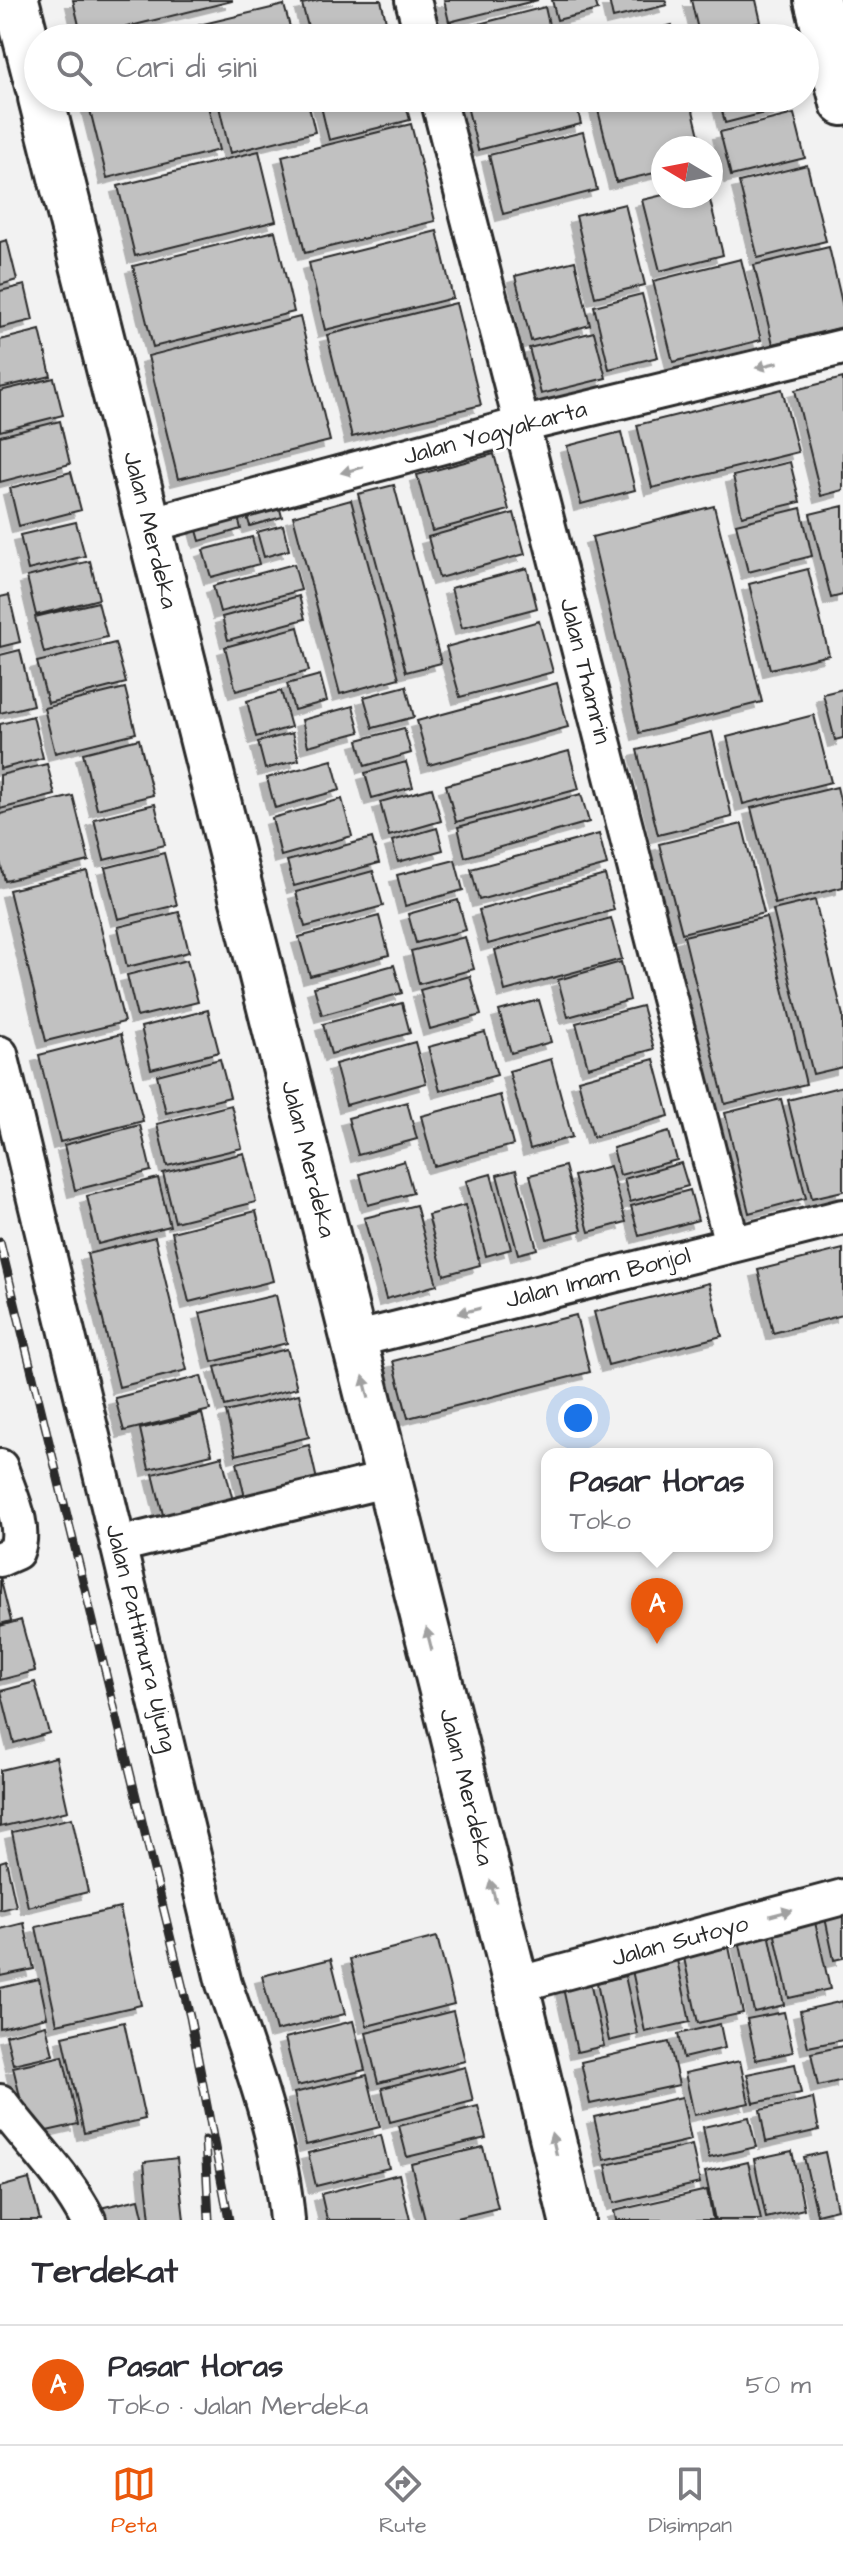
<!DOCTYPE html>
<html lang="id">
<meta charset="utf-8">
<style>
:root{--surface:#fff;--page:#f7f7f7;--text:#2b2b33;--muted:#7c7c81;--line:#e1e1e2;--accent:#ea580c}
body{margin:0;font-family:"Architects Daughter",sans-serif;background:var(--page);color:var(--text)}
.compass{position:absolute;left:651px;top:136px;width:72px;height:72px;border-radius:50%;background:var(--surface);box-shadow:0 4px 12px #0003;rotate:280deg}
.you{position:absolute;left:578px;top:1418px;width:28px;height:28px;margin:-20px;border:6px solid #fff;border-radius:50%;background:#1a73e8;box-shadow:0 0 0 12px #1a73e833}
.badge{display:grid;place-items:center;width:52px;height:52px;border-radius:50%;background:var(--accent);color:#fff;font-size:26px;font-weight:700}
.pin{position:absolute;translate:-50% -66px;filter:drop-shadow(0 2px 4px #0008)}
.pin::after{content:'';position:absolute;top:42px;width:28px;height:24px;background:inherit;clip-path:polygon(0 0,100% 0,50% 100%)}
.popup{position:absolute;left:541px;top:1448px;width:232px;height:104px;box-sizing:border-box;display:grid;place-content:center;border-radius:16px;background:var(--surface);filter:drop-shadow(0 2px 6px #0005);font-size:26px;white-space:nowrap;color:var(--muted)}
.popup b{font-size:30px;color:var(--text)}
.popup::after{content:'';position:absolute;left:50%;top:100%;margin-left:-16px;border:16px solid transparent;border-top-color:var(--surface)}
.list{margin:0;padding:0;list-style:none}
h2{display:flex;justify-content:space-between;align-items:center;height:104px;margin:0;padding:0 32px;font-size:34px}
h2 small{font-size:26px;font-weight:400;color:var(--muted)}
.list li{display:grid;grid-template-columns:52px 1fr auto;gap:24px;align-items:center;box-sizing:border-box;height:120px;padding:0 32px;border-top:2px solid var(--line)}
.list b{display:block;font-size:30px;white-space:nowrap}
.list p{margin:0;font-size:26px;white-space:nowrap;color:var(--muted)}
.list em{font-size:26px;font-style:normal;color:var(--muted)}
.icon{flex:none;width:44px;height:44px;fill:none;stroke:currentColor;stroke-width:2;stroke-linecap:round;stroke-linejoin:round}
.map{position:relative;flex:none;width:843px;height:2220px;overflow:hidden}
.search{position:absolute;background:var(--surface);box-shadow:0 4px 12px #0003;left:24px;right:24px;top:24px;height:88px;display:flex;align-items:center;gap:20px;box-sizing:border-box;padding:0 28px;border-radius:44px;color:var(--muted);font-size:30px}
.sheet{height:224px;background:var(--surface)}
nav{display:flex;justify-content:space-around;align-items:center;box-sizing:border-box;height:112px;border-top:2px solid var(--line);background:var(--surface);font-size:22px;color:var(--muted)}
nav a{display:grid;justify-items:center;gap:4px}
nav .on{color:var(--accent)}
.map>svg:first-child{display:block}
.building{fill:#c1c1c1;stroke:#2b2b2b;stroke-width:2;filter:url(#shadow)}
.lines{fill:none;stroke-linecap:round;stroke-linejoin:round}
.street-casing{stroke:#2b2b2b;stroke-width:40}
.primary-casing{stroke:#2b2b2b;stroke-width:50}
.street{stroke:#fff;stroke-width:34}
.primary{stroke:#fff;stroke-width:44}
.rail-casing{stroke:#2b2b2b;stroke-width:9}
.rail{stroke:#fff;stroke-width:6;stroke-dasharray:18;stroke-linecap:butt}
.oneway{fill:#a0a0a0}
.labels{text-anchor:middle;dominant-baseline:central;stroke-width:6;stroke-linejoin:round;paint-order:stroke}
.street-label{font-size:24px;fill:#2b2b2b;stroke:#fff}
</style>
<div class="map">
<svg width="843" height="2220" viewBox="0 0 843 2220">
<defs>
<filter id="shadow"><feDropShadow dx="-7" dy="7" stdDeviation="0" flood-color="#0004"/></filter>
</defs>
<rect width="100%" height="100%" fill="#f2f2f2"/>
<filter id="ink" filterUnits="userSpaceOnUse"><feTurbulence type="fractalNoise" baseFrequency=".0125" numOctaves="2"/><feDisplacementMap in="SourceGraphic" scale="16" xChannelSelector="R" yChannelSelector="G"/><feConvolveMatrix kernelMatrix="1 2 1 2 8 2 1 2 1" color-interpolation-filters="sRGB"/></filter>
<g filter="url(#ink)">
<!-- building -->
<path class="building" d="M73 0H232V1L82 38Z
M319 0H381L390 38H311L302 4Z
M444 0H538L449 22Z
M552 0H595L598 10 557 20Z
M609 0H665L667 5 613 18Z
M691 0H756L761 22 700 38Z
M284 5 293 38H203L199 25Z
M545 7 552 38H461L459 29Z
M672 25 675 38H620Z
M189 29 191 38H153Z
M763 29 765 38H726Z
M87 98H206L219 150 107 178Z
M217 98H307L315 132 230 153Z
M319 98H404L410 120 329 140Z
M465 98H575L581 124 478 150Z
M595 98H690L702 148H663V171L616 182Z
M719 98H777L780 109 725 123Z
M794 114 805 158 731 176 720 132Z
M411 124 435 221 305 253 282 156Z
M583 132 597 190 503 214 489 155Z
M259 151 276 221 135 256 118 186Z
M807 165 826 241 758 258 739 182Z
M663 195 709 196 723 255 660 271 642 200Z
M625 204 645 285 595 297 576 216Z
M275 231 294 312 153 347 133 266Z
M437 231 453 298 325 330 309 263Z
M7 240 17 280 0 285V242Z
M829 247 843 307V327L773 344 754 265Z
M741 259 761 340 673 362 653 281Z
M575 261 590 325 531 341 515 276Z
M25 285 33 320 0 328V291Z
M642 294 658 357 609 369 594 306Z
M456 303 481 405 352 437 327 335Z
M300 317 330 441 178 479 148 356Z
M40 330 51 376 0 388V340Z
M594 332 606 378 541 394 529 348Z
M54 378 63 415 0 431V391Z
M843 378V490L821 496 795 390Z
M782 389 798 452 652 488 637 425Z
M60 421 70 464 0 482V436Z
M621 432 635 490 581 504 567 446Z
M494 454 509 510 432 531 417 475Z
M790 462 800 502 742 516 733 476Z
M71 472 81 510 19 526 10 488Z
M394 485 441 663 406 672 358 494Z
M351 500 399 678 340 694 293 516Z
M278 501 282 517 250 526 245 510Z
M714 506 762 702 639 733 592 537Z
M843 506V595L831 598 810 514Z
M801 508 812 556 748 572 736 524Z
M237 512 241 529 200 541 195 523Z
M514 513 525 554 439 578 428 537Z
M76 522 85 556 28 570 20 535Z
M283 525 289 550 264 557 257 532Z
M252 537 259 564 211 577 203 550Z
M90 561 99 599 36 615 27 577Z
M294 564 301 590 220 612 213 586Z
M527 568 537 608 462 628 451 588Z
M808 569 829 655 770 669 749 584Z
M9 595 20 642 0 647V597Z
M299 596 305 619 228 640 222 617Z
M98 602 107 637 44 653 35 617Z
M539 621 553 672 460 697 446 647Z
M298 627 309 671 236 691 225 647Z
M115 643 126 683 48 703 37 662Z
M20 650 33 705 0 713V655Z
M320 675 327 701 294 710 287 684Z
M557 683 568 727 429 765 417 721Z
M406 686 414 717 373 728 364 697Z
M125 688 136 733 55 753 44 708Z
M843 689V738L835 740 823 694Z
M281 691 291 727 256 737 247 701Z
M353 706 360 732 308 746 302 720Z
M814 715 831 782 743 804 727 737Z
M33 716 43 758 0 769V724Z
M404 728 411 753 365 766 358 740Z
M712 732 732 817 658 835 637 750Z
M292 733 299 760 265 769 258 742Z
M139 739 153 795 97 809 83 753Z
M569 751 579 789 456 822 446 785Z
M332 760 340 790 275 808 267 778Z
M406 762 413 787 372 798 365 773Z
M47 764 55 795 0 809V775Z
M837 787 843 812V887L775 904 751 808Z
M432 788 441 821 389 836 380 802Z
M581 794 589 822 465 857 458 827Z
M73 796 89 861 5 881 0 862V814Z
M342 799 352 836 281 856 272 818Z
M155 804 165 845 104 860 94 819Z
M742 824 764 913 682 933 659 844Z
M437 828 443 850 398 862 392 841Z
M599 834 607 865 479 900 471 869Z
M372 838 379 863 294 886 287 861Z
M164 853 177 905 118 919 105 868Z
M455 860 463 890 405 906 397 875Z
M87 871 124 1022 46 1041 9 890Z
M373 871 383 906 305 927 296 892Z
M605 875 614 910 488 944 479 910Z
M458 900 466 930 416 943 408 914Z
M815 900 843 1016V1067L813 1074 773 910Z
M179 912 189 952 127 967 118 927Z
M379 916 389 955 310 976 299 937Z
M766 917 806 1084 725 1104 684 936Z
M611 918 622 959 505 991 495 950Z
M465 937 474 969 419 984 411 951Z
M187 960 198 1002 137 1017 127 975Z
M621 962 630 1000 568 1017 558 980Z
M394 965 402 993 322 1015 314 987Z
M470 976 481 1015 430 1029 420 990Z
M539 1000 551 1042 511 1053 499 1011Z
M402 1003 410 1033 331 1054 323 1024Z
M642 1006 654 1049 588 1067 576 1023Z
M208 1010 219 1052 151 1069 141 1027Z
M485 1032 497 1075 440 1091 428 1047Z
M121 1034 143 1121 60 1142 39 1055Z
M415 1042 426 1083 346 1105 335 1064Z
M220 1059 230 1097 166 1113 157 1075Z
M551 1059 572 1137 530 1149 509 1071Z
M654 1059 669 1116 593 1137 578 1080Z
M843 1086V1191L812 1198 788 1100Z
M500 1095 513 1145 434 1166 421 1116Z
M781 1099 806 1198 749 1213 725 1113Z
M407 1102 417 1139 358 1155 348 1118Z
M231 1105 242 1148 167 1166 157 1124Z
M140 1125 151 1171 75 1190 64 1145Z
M669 1132 677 1160 620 1175 613 1148Z
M244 1153 256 1202 175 1222 163 1173Z
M404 1161 413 1193 368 1205 360 1174Z
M681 1163 688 1186 630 1202 624 1179Z
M565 1166 582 1230 547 1239 530 1175Z
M610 1166 626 1222 589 1232 574 1176Z
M516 1170 537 1249 518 1254 497 1175Z
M491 1174 511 1249 486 1256 466 1181Z
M158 1178 170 1226 98 1244 87 1196Z
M690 1190 698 1220 639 1236 631 1206Z
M416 1205 437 1285 386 1299 364 1218Z
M465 1205 480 1265 444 1275 428 1215Z
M256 1211 273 1281 189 1302 172 1232Z
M155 1237 187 1370 119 1387 87 1254Z
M843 1249V1315L773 1333 758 1270Z
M709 1283 722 1336 608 1365 594 1312Z
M276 1295 287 1343 212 1362 200 1313Z
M576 1315 590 1372 408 1418 393 1361Z
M287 1349 297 1388 225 1406 215 1367Z
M201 1376 210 1410 124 1431 115 1398Z
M299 1394 309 1437 236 1455 226 1412Z
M202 1414 212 1454 149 1469 140 1429Z
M309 1445 319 1489 247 1506 237 1463Z
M222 1456 235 1509 166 1527 153 1474Z
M0 1577 11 1621 0 1624Z
M21 1620 35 1671 0 1680V1626Z
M35 1682 49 1733 14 1743 1 1691Z
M56 1757 68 1811 0 1827V1770Z
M72 1818 88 1892 28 1907 12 1832Z
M6 1860 16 1906 0 1910V1862Z
M120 1908 141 2005 57 2024 36 1927Z
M843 1908V1958L834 1960 824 1913Z
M815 1922 830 1989 789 1998 774 1931Z
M24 1923 34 1969 0 1976V1929Z
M768 1928 784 2005 754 2012 738 1935Z
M437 1937 454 2004 367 2026 350 1959Z
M729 1947 743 2013 698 2023 684 1958Z
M331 1959 345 2014 276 2031 262 1976Z
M677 1960 690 2022 645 2032 632 1970Z
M625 1976 638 2034 609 2041 597 1983Z
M39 1979 47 2017 0 2028V1988Z
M590 1982 604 2046 577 2052 563 1988Z
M843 2001V2040L808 2047 800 2011Z
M453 2011 465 2061 378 2083 366 2033Z
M784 2012 793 2052 756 2060 747 2019Z
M353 2021 365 2070 297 2086 285 2038Z
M124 2022 145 2119 84 2133 63 2036Z
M720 2024 725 2048 683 2058 678 2034Z
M46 2025 53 2055 13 2064 6 2035Z
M669 2042 679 2085 590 2104 581 2062Z
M843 2046V2080L818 2086 811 2053Z
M63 2056 78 2124 29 2135 13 2067Z
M740 2061 749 2103 694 2115 685 2073Z
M795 2064 801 2093 754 2103 747 2074Z
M465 2067 473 2101 390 2122 382 2088Z
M367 2075 380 2127 306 2145 294 2093Z
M682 2097 691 2140 604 2160 594 2117Z
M813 2098 819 2130 766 2142 760 2110Z
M478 2106 486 2138 407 2157 399 2126Z
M749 2117 756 2147 709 2158 703 2127Z
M381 2135 389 2168 316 2186 308 2153Z
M692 2145 700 2183 614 2203 606 2165Z
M483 2147 498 2208 449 2220H425L411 2164Z
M792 2151 804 2209 766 2218 754 2159Z
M825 2152 837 2209 817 2214 804 2157Z
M177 2158 184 2220H150L144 2162Z
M748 2162 761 2220H715L705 2172Z
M399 2174 410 2220H327L321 2194Z
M29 2179 40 2220H0V2187Z
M707 2190 713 2220H616L614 2211Z
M139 2199 144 2220H103L100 2208Z"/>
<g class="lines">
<!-- street casing -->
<g class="street-casing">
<path id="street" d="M413 0 423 38
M438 98 732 1244
M148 525 521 425 843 347
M0 1054 224 1984C251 2061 280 2138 287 2220
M354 1340 843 1217
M0 1467C8 1493 27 1526 16 1552L0 1559
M118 1545 389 1479
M516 1985 843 1897
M0 2102C29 2142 65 2175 88 2220"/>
</g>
<!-- primary casing -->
<g class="primary-casing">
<path id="primary" d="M16 0 38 86
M817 0 843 103
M41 98 516 1985 572 2220"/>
</g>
<!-- street -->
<use href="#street" class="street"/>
<!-- primary -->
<use href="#primary" class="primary"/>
<!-- rail casing -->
<g class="rail-casing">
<path id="rail" d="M0 1242 190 2017 229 2220
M205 2140 209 2220"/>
</g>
<!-- rail -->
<use href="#rail" class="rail"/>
</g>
<!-- one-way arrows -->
<defs><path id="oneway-solid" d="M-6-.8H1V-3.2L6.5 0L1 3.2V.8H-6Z" transform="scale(2)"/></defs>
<g class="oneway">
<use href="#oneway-solid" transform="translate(767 365) rotate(166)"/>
<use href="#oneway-solid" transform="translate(352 470) rotate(165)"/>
<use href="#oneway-solid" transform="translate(469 1311) rotate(166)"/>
<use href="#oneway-solid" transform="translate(366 1387) rotate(-104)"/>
<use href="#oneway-solid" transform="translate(429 1639) rotate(-104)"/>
<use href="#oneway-solid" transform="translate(493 1891) rotate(-104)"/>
<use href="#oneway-solid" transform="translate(781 1913) rotate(-15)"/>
<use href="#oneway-solid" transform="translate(554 2144) rotate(-103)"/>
</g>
</g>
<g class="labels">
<!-- street labels -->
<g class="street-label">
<text transform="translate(495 433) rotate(-15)">Jalan Yogyakarta</text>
<text transform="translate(150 530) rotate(76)">Jalan Merdeka</text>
<text transform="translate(585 671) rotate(76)">Jalan Thamrin</text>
<text transform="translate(308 1159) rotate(76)">Jalan Merdeka</text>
<text transform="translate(598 1278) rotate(-14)">Jalan Imam Bonjol</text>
<text transform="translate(141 1638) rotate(76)">Jalan Pattimura Ujung</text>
<text transform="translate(466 1787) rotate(76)">Jalan Merdeka</text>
<text transform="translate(680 1941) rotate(-15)">Jalan Sutoyo</text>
</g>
</g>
</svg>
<svg class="compass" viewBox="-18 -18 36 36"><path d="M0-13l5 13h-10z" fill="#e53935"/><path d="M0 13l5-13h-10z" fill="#7c7c81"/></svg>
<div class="you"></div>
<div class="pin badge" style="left:657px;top:1644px">A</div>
<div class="popup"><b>Pasar Horas</b>Toko</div>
<div class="search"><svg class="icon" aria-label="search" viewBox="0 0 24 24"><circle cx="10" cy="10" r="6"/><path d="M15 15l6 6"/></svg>Cari di sini</div>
</div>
<section class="sheet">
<h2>Terdekat<small></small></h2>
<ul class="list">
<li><span class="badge">A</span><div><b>Pasar Horas</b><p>Toko · Jalan Merdeka</p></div><em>50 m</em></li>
</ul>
</section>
<nav>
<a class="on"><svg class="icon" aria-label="map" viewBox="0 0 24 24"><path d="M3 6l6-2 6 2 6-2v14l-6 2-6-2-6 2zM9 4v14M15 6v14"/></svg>Peta</a>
<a><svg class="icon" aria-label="directions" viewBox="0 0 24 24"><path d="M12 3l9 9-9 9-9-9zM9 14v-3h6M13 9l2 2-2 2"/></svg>Rute</a>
<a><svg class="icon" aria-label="saved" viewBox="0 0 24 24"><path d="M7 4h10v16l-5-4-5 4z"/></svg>Disimpan</a>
</nav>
